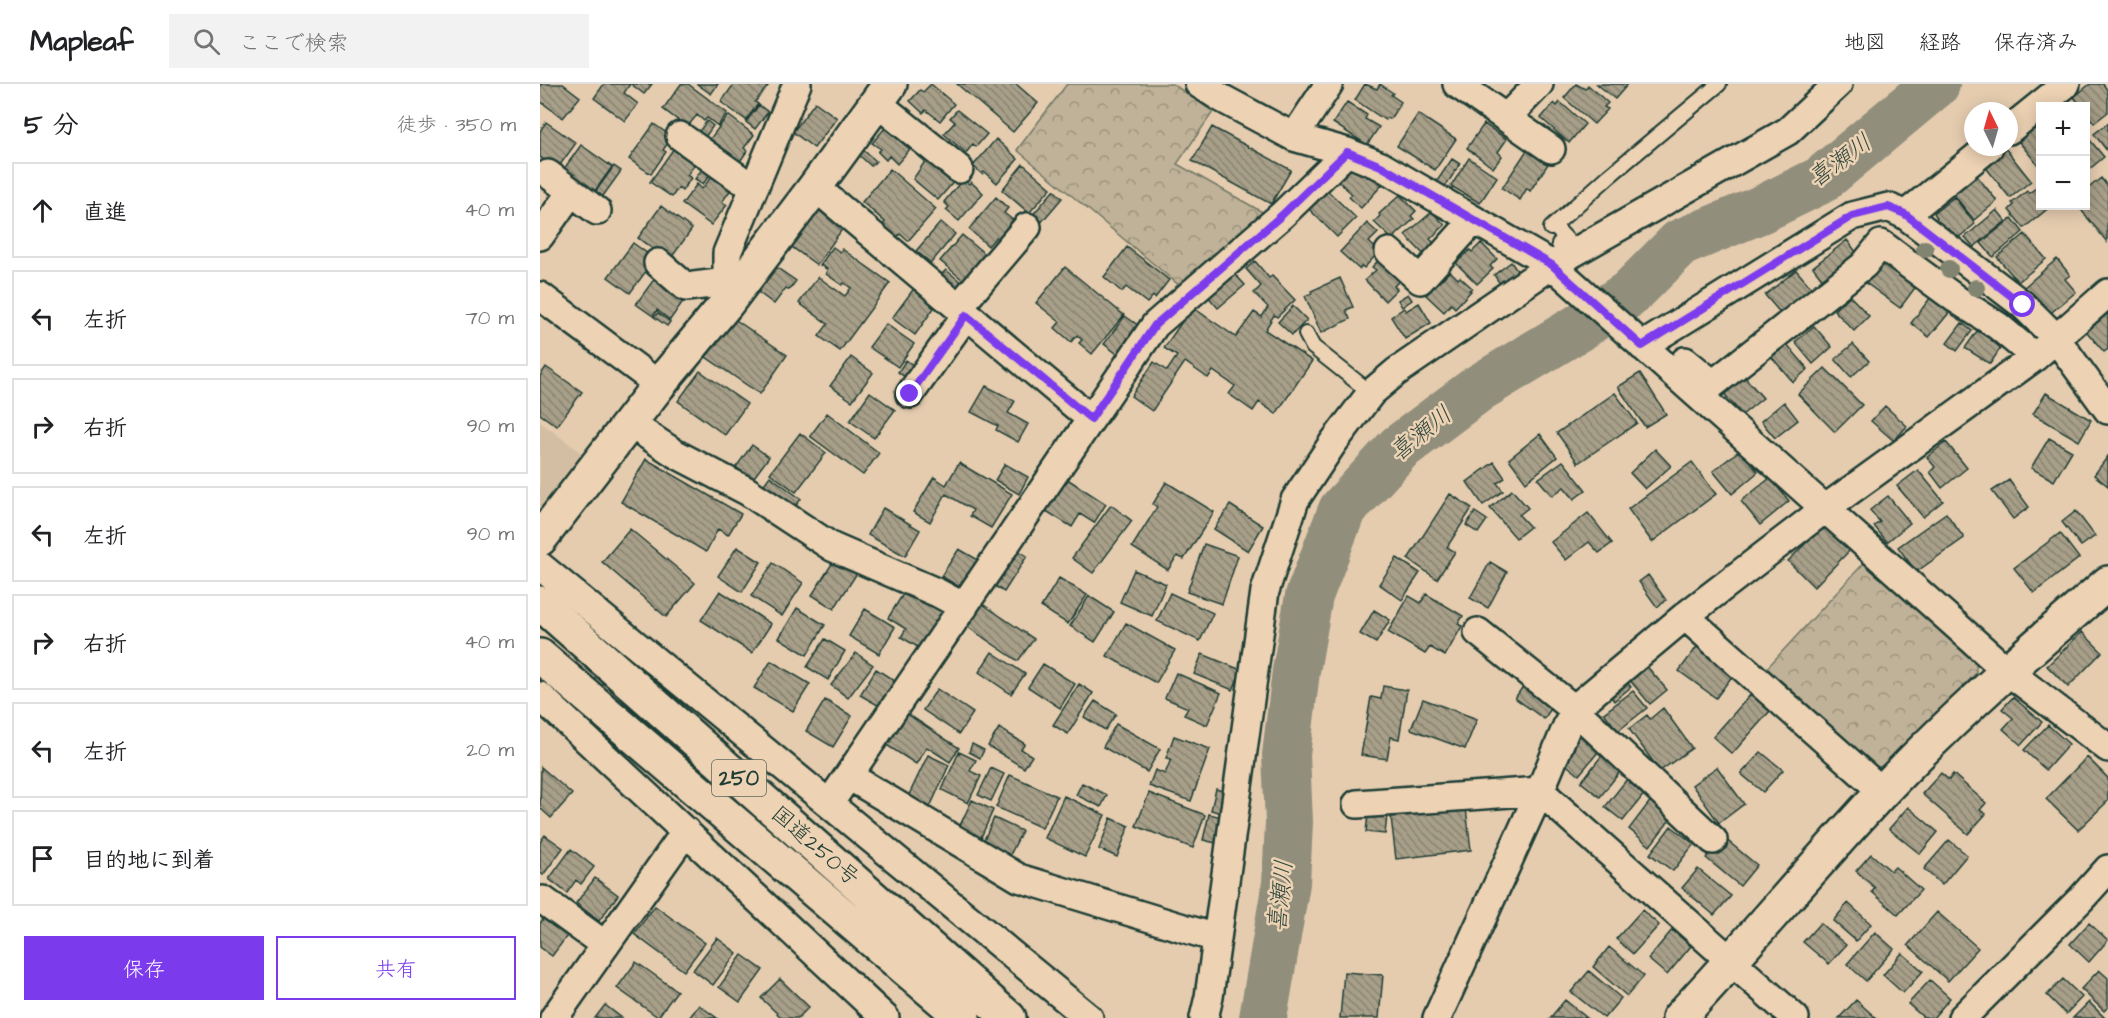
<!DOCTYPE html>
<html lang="ja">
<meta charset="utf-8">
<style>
:root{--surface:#fff;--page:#f2f2f2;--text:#202124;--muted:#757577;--line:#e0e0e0;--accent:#7c3aed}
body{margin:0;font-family:"Architects Daughter","Klee One",sans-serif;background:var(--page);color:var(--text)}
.controls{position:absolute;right:18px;top:18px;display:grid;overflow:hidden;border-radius:0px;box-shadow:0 3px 15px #0003}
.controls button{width:54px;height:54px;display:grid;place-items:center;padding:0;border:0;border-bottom:2px solid var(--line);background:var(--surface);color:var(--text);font:30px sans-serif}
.compass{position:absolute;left:1424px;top:18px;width:54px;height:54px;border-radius:50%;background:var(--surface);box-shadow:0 3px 15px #0003;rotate:355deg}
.stop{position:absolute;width:18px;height:18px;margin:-14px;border:4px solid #7c3aed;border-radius:50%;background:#fff}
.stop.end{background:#7c3aed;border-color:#fff;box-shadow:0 2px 6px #0008}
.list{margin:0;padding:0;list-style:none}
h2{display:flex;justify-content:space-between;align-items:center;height:78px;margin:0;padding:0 24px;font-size:26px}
h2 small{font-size:20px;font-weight:400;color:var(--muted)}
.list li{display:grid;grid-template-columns:39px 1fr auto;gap:18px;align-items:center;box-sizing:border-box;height:96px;margin:0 12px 12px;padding:0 12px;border:2px solid var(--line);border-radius:0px}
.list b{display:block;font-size:22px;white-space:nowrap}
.list em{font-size:20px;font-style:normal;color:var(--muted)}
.actions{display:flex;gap:12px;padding:18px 24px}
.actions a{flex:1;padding:14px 0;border:2px solid var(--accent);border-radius:0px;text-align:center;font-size:21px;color:var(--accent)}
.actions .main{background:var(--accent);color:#fff}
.icon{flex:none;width:33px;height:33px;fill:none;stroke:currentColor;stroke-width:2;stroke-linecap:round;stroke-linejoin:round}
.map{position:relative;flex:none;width:1568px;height:934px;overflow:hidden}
header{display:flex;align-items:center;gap:36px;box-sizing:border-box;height:84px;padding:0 30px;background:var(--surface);border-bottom:2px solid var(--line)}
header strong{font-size:28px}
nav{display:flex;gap:33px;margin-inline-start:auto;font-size:21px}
.search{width:420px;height:54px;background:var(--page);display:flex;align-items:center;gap:15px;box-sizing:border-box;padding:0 21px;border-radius:0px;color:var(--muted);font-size:22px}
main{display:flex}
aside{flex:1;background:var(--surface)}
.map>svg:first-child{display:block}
.built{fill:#d3bea4}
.forest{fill:url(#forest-crowns);stroke:#707866;stroke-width:1.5}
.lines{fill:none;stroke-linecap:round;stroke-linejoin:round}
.river{stroke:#918f7b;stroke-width:48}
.building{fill:url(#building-back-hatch);stroke:#1f3d34;stroke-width:1.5}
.service-casing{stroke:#1f3d34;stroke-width:18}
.minor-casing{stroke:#1f3d34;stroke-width:32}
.tertiary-casing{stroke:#1f3d34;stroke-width:38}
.trunk-casing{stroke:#1f3d34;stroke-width:38}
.service{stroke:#edd2b4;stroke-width:14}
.minor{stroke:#edd2b4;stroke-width:27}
.tertiary{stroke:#edd2b4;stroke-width:33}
.trunk{stroke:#edd2b4;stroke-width:33}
.tree{fill:#818471}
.route{stroke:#7c3aed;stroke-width:8}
.labels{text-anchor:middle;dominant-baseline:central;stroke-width:5;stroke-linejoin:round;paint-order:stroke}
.shield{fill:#edd2b4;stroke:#5d6a5a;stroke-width:1.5}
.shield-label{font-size:21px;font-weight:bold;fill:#1f3d34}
.street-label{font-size:22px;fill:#1f3d34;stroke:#edd2b4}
.water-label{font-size:24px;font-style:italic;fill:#30493f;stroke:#edd2b4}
</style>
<header>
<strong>Mapleaf</strong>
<div class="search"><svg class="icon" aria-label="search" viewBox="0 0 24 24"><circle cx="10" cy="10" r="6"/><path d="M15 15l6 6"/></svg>ここで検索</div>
<nav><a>地図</a><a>経路</a><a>保存済み</a></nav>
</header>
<main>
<aside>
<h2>5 分<small>徒歩 · 350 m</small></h2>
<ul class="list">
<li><svg class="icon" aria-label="ahead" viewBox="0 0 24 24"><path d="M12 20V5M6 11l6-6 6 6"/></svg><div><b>直進</b></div><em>40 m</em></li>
<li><svg class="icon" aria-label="left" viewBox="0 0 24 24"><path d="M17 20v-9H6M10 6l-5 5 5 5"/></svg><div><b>左折</b></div><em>70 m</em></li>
<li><svg class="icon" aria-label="right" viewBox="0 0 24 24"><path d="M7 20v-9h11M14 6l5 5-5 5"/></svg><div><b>右折</b></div><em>90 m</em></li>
<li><svg class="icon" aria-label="left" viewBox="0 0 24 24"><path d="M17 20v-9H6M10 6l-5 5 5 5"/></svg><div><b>左折</b></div><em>90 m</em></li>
<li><svg class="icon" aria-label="right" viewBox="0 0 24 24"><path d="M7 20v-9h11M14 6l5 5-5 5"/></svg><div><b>右折</b></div><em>40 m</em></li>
<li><svg class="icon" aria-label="left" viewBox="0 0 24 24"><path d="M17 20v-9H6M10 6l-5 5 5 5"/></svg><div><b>左折</b></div><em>20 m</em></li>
<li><svg class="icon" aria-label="arrive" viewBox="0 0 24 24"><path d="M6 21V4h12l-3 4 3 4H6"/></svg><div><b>目的地に到着</b></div></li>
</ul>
<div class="actions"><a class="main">保存</a><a>共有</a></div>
</aside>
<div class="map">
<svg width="1568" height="934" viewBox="0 0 1568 934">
<defs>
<pattern id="forest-crowns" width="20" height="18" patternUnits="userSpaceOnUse" patternTransform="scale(1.5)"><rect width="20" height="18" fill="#c0b298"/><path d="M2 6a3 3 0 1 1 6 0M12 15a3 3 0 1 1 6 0" fill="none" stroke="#9b927d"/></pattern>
<pattern id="building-back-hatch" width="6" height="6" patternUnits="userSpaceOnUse" patternTransform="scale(1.5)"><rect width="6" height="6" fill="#a89f89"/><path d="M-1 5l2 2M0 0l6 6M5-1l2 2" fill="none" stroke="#888371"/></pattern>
</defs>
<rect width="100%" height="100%" fill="#e5ccaf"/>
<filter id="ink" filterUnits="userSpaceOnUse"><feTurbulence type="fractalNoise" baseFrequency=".0167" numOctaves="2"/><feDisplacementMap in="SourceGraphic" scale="12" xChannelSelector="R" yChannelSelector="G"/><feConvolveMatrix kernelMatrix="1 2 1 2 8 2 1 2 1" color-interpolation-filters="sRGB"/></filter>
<g filter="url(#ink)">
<!-- built -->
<path class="built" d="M0 338 43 370 0 427Z"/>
<!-- forest -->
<path class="forest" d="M527 0H633L673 28 637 80 724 129 640 202 477 66Z
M1324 479 1436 574V589L1348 682 1336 683 1227 584Z"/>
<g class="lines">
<!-- river -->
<path class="river" d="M723 934 746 799 749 738 746 671 756 587 769 512 802 426 859 364 939 304 1040 243 1089 210 1140 159 1222 125 1281 96 1396 0"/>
</g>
<!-- building -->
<path class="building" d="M0 0H23L40 13 23 34 0 17Z
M64 0H90L84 9 98 20 85 37 54 14Z
M91 0H112L104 10Z
M141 0H148L187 29 178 42 167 34 164 37 157 31 147 43 123 25Z
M157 0H178L171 10Z
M194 0 228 2 215 18 218 20 206 36 181 18Z
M391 0 414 20 400 37 386 26 383 29 370 17 380 6 383 8Z
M417 0H476L498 19 473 48Z
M825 0 837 5 840 0 853 9 851 11 861 18 850 35 847 34 845 36 815 16Z
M1036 0 1045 5 1048 1 1068 19 1064 23 1068 25 1054 40 1024 14Z
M1057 0H1088L1075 15Z
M1550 0H1563L1568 7V28L1554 39 1546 28V22H1541L1534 13Z
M275 18 297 34 274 64 253 48Z
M807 18 827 31 825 35 839 43 827 61 793 39Z
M1020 18 1045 40 1029 59 1001 34 1014 19 1017 22Z
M219 21 228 28 215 45 206 38Z
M417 26 447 50 436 63 433 60 426 69 404 50 415 38 410 34Z
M878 30 916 55 895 86 857 62Z
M188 31 214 51 204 64 207 67 197 82 167 59Z
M1496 36 1500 41V79L1498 81 1475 53Z
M167 37 173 42 163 56 156 51Z
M6 38 36 59 17 85 0 73V47Z
M1568 39V68L1554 50Z
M114 40 132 53 123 66 126 68 111 90 89 75Z
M944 40 967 55 958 68 962 72 953 84 927 64Z
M672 43 751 86 731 120 652 77Z
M345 44 370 65 357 80 349 72 346 76 338 68 341 65 332 59Z
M456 55 478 75 457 99 444 88 442 90 433 82Z
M1549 55 1564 73 1546 88V57Z
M41 61 72 83 52 111 21 89Z
M134 64 156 79 147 91 151 94 142 107 138 104 132 113 110 98Z
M1465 64 1491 97 1470 114 1444 81Z
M323 66 336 77 331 82 319 71Z
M987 66 1008 80 990 107 987 104 980 116 962 104Z
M929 74 957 93 940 119 911 102Z
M394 75 416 95 398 116 373 95 386 76 390 79Z
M912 75 920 80 905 103 897 97Z
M483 80 511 104 489 129 462 106Z
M813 81 827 93 830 90 842 101 821 124 809 113 812 110 798 97Z
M74 82 81 87 58 119 51 114Z
M162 85 170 91 163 100 155 95Z
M350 85 396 125 368 157 360 150 357 153 343 141 345 138 322 118Z
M1433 87 1457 117 1434 136 1410 106Z
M174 90 192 104 182 118 187 121 171 141 142 120 157 100 162 105Z
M1561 94 1568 103 1567 158 1538 122H1546V106Z
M423 95 429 100 431 98 443 109 419 137 406 126 409 123 404 118Z
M1496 104 1500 110V122H1511L1484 144 1469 126 1474 121 1472 119 1487 107 1489 109Z
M514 106 522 114 499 141 490 134Z
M788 107 816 134 797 153 769 125Z
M860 111 876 127 871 132 874 135 852 155 834 138 840 132 839 130Z
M456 113 468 124 464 129 474 137 459 155 456 153 448 162 429 145Z
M1414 113 1435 140 1412 159 1394 136 1397 134 1394 129Z
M121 122 152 145 129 177 98 154Z
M276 124 303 144 277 181 249 161Z
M1457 126 1466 137 1434 163 1425 153Z
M892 128 905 141 890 155 897 162 886 173 865 151Z
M1472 134 1483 148 1453 173 1441 159Z
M401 138 415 150 391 179 376 167Z
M827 139 838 149 829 158 839 168 824 184 822 182 819 185 800 168Z
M1485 150 1506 175 1478 198 1457 173Z
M422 151 445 170 423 196 400 177Z
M1307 156 1320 173 1286 200 1273 183Z
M93 159 115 175 90 209 68 193Z
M941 159 957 175 950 182 953 185 937 200 916 179 930 166 932 168Z
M293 163 300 168 302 165 350 199 300 267 279 252 288 240 259 219 278 193 305 212 311 204 304 199 302 201 286 190 287 185 280 181Z
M587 163 629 196 615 214 613 212 607 219 586 203 582 208 564 193Z
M843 172 861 195 854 202 857 205 845 217 825 196 836 186 832 183Z
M1346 172 1380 197 1360 224 1326 199Z
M1517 175 1530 191 1525 195 1536 208 1507 232 1483 204Z
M715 177 729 194 732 192 755 216 737 233 734 231 725 246 772 277 736 330 719 318 713 327 689 310 695 302 673 287 668 294 645 278 612 327 591 312 614 278 627 287 637 272 624 264 652 223 696 253 714 228 722 233 728 223 714 209 721 202 706 185Z
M971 178 980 191 963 204 954 191Z
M236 183 256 197 249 206 246 204 234 220 218 208Z
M525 183 584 231 552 270 539 259 542 256 537 251 531 258 515 244 520 238 496 219Z
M406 186 421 198 413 207 398 194Z
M1256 186 1274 207 1243 232 1225 211Z
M910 187 918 195 920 193 932 204 929 206 931 207 915 224 911 220 904 228 886 211Z
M693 188 705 201 678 224 666 210Z
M115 194 144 216 130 236 117 226 113 232 96 220Z
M800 194 813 223 806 226 810 235 781 249 765 212 772 209 771 207Z
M375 203 395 218 391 222 394 224 375 251 352 234Z
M1394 209 1413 224 1389 253 1371 239Z
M868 210 872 216 862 223 858 216Z
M1310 212 1329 232 1314 247 1294 226Z
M879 219 891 239 865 255 851 233 864 224 866 227Z
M1568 220V265L1564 268 1541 241Z
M753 222 767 236 752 251 738 238Z
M118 229 130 238 127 242 114 233Z
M190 232 247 271 220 310 163 271Z
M585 232 602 244 580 272 564 260Z
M1422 239 1432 247 1417 267 1407 259Z
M346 240 374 260 358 283 329 263Z
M1274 242 1292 263 1273 280 1255 258Z
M1440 243 1464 259 1450 280 1425 264Z
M1245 258 1268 285 1253 298 1230 271Z
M1313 260 1329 277 1311 293 1295 275Z
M311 273 333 289 312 317 290 302Z
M366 276 380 286 372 298 358 288Z
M6 283 42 308 17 342 0 330V292Z
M1285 284 1322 321 1295 348 1258 310Z
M160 287 207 320 185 351 138 317Z
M1100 289 1126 330 1105 343 1078 303Z
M1203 291 1223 314 1202 331 1182 307Z
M446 302 475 317 468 329 488 340 478 358 456 346 458 342 431 328Z
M330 308 355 326 334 354 310 337Z
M1075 309 1097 339 1038 379 1017 349Z
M1506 309 1551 336 1539 357 1493 330Z
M1244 318 1258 336 1235 354 1221 337Z
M1345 322 1367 342 1354 357 1331 337Z
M287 329 339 369 323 391 270 352Z
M260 349 286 369 256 408 230 389Z
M1000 350 1017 373 986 398 969 375Z
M1509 354 1532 367 1514 397 1491 384Z
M1406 358 1427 384 1402 404 1390 388 1395 383 1387 373Z
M212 361 229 373 212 396 196 383Z
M1115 365 1131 382 1105 405 1090 389Z
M1200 366 1218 388 1192 410 1173 387Z
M1568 372V402L1554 391Z
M106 375 201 430 188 451 178 445 166 468 81 418Z
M1023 377 1046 406 1034 415 1024 403 1012 412 998 395Z
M954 378 965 394 957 399 963 407 943 421 927 398Z
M1152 378 1176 410 1112 458 1088 425Z
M419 379 472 410 451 444 430 432 433 426 406 410 390 438 373 428 394 393 406 401Z
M465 380 488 393 479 410 455 396Z
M1378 386 1403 417 1383 433 1357 402Z
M518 389 566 420 554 439 540 430 532 443 498 422Z
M230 392 261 415 250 429 219 407Z
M1230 394 1249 417 1220 441 1201 417Z
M1469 396 1489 423 1473 435 1452 407Z
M626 398 674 428 644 475 637 472 628 486 592 463 617 423 613 420Z
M972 406 988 424 979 431 990 443 976 454 950 424Z
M910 410 932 424 907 463 915 468 897 495 868 475Z
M1348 412 1370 439 1347 458 1334 442 1340 438 1330 426Z
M571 421 592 437 553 489 532 474Z
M690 421 723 442 708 467 674 445Z
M343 424 380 446 365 472 328 451Z
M1536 427 1555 452 1541 462 1522 438Z
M935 428 947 436 938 449 926 441Z
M1048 429 1072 459 1059 469 1049 458 1026 476 1011 458Z
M1406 429 1424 454 1376 488 1358 463Z
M1284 441 1310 466 1274 503 1248 477Z
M90 445 155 499 126 533 62 478Z
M1520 449 1539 474 1494 509 1474 484Z
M664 460 698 472 682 520 647 508Z
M471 462 487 472 464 508 448 498Z
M197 463 221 478 202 508 178 492Z
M419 465 440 477 423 505 401 492Z
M857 474 880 489 862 516 839 500Z
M295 475 317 489 294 525 272 511Z
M950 478 967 488 948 524 930 514Z
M233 479 263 499 242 532 211 512Z
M594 486 626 500 612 532 580 518Z
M1108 491 1126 516 1117 523 1099 498Z
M519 494 547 511 528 540 501 523Z
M373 506 410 528 386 568 361 553 366 545 348 534 363 510 369 513Z
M180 507 231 540 212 569 161 536Z
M630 509 673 529 660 557 617 537Z
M886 510 923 532 918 540 922 542 905 572 890 563 885 570 848 548 869 512 881 519Z
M549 512 574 528 555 558 530 542Z
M438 517 494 555 478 577 422 539Z
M257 524 285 541 267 571 239 554Z
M325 525 355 543 339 570 309 552Z
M834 526 850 536 836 559 820 550Z
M586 539 635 566 616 599 567 572Z
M1542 548 1562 568 1528 603 1507 582Z
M285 555 305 567 288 596 267 583Z
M1159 560 1196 587 1176 614 1139 587Z
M452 568 485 590 471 610 439 588Z
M316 569 333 581 308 614 291 601Z
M662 570 701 586 693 606 654 590Z
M231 577 270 600 253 627 214 604Z
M503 580 535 600 520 624 488 603Z
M1105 580 1127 606 1110 620 1088 594Z
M336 585 358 599 343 624 320 611Z
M636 589 681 609 667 641 644 631 648 624 625 614Z
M1082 592 1091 603 1074 617 1065 605Z
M986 598 1015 619 1004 635 975 614Z
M539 600 553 609 528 650 513 641Z
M843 602 867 606 859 655 851 653 847 675 821 671 831 613 841 615Z
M397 605 433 629 419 650 383 626Z
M1093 607 1107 624 1078 647 1064 629Z
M1211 610 1230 627 1192 670 1173 653Z
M1473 613 1502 638 1481 661 1463 645 1473 634 1462 625Z
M883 615 937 635 925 665 871 645Z
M285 616 312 632 293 663 266 647Z
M555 617 576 630 565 646 544 633Z
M1123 624 1152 664 1120 687 1089 645 1107 631 1110 635Z
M366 629 419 664 410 678 387 663 376 680 345 660Z
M576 640 620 665 607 688 563 663Z
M1508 641 1529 660 1506 686 1484 666Z
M459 644 485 660 481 665 492 672 484 684 448 662Z
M1041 644 1063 662 1039 691 1024 679 1035 665 1029 659Z
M634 652 670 665 651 717 609 702 615 686 625 690 631 675 626 674Z
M432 660 444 666 440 674 429 668Z
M419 668 436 676 430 687 441 692 428 719 402 706Z
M1221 668 1243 686 1223 708 1201 690Z
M1063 670 1082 685 1060 713 1041 698Z
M388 671 409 681 390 723 368 713Z
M1547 673 1568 694V717L1538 746 1506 715Z
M1 683 32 710 11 734 0 724Z
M1177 683 1204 720 1179 739 1152 701Z
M451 684 464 690 451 717 438 711Z
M1401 689 1409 696 1413 690 1446 719 1440 726 1446 730 1428 750 1382 710Z
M470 691 517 712 502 744 456 723Z
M1087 695 1105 709 1083 737 1065 723Z
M542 699 567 711 561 723 536 711Z
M676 705 686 708 681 729 671 726Z
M609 709 665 731 653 764 596 742Z
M524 712 565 731 545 773 505 754Z
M432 716 453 726 438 760 416 750Z
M1111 716 1132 733 1110 762 1089 745Z
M1368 723 1398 748 1380 770 1349 745Z
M926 724 931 766 856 775 851 733Z
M669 730 682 733 676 759 663 756Z
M828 730 847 732 845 750 826 748Z
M454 734 482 747 470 771 443 758Z
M571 734 589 742 577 773 559 765Z
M1131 742 1154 760 1133 787 1110 770Z
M5 751 23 764 3 791 0 788V758Z
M1183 753 1217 781 1200 802 1166 774Z
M1409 756 1427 771 1402 801 1384 785Z
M31 765 54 783 41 800 36 796 27 809 9 795Z
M1331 770 1351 787 1355 783 1381 806 1358 831 1332 808 1335 804 1316 787Z
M1158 785 1191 812 1174 831 1142 804Z
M55 794 78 811 59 837 36 819Z
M1308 819 1331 840 1316 857 1293 837Z
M115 822 165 859 144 887 94 850Z
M1102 826 1119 841 1093 870 1076 855Z
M1397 828 1438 864 1408 897 1368 861Z
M3 835 27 852 12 872 0 863V839Z
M1280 839 1306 861 1289 880 1263 858Z
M1549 839 1568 856 1549 878 1530 860Z
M1132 846 1151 862 1127 891 1108 875Z
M1335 848 1354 865 1326 897 1307 880Z
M177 854 197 869 173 901 153 886Z
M1069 863 1104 892 1087 912 1053 883Z
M1362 869 1383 887 1363 909 1343 891Z
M202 871 223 886 200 918 179 903Z
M96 878 137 907 118 933 77 904Z
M1559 886 1568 894V923L1564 927 1541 905Z
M1049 887 1081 914 1064 934 1031 908Z
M804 888 843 891 839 934H800Z
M240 895 269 923 258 934H242L221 914Z
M1523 895 1542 913 1526 930 1507 911Z
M1390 896 1410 914 1393 934H1384L1368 920Z
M1025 916 1047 934H1010Z
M1316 916 1336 934H1299Z
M1549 918 1565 934H1533Z
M65 921 82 934H55Z
M159 921 177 934H149Z"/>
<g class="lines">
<!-- service casing -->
<g class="service-casing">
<path id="service" d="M1014 142 1028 157 1019 160
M1011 144 1069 92 1179 0
M766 250 773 263 831 309"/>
</g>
<!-- minor casing -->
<g class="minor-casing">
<path id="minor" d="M659 0 683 15 754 53 807 68 841 82 1012 181 1466 586 1568 664
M917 0 1011 65
M336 18 419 85
M966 34 999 0
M1469 46 1526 0
M140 52 200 95 215 102
M754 53 789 0
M8 90 57 127
M275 103 551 335
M1365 131 1483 221 1515 253 1568 326
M0 152 31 108
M849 168 880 196 934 136
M118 179 146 203 187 198
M0 212 110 294 118 302
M187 219V169L257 0
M418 224 487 143
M1102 262 1312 132 1348 123 1365 131 1449 63
M1145 277 1173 300 1324 181 1341 160 1416 215 1458 242 1495 273
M370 310 426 231
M89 339 136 370 207 407 292 463 398 509 424 523
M0 482 549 934
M1145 532 1343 708
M938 548 1034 625 1173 756
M0 612 345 934
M309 692 479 794 676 854
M289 720 615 241 742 131 807 68
M817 720 1000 707 1255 934
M3 816 65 861
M14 934 146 747
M664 934 669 913 725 507 755 416 793 359 831 309 856 288 1012 181 1248 47 1298 0
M897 934 1000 707 1034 625 1145 532 1286 424 1495 273 1568 209
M1422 934 1541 815 1568 785"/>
</g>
<!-- tertiary casing -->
<g class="tertiary-casing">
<path id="tertiary" d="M0 455 118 302 187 219 275 103 350 0
M1139 934C1208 860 1273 782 1342 708 1413 633 1490 566 1568 499"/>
</g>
<!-- trunk casing -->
<g class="trunk-casing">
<path id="trunk" d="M0 519 469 934
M0 572 423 934"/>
</g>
<!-- service -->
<use href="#service" class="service"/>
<!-- minor -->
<use href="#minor" class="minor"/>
<!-- tertiary -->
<use href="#tertiary" class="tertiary"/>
<!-- trunk -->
<use href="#trunk" class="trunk"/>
</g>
<!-- trees -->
<g class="tree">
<circle cx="1385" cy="165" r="9"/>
<circle cx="1409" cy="185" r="9"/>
<circle cx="1436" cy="204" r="9"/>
</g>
</g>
<g class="lines" filter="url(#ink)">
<!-- route -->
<path class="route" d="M370 310 426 231 551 335 615 241 742 131 807 68 841 82 1012 181 1102 262 1312 132 1348 123 1365 130 1483 221"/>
</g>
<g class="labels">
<!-- shield labels -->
<rect class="shield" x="172" y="676" width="54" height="36" rx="4.5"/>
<g class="shield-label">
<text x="199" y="694">250</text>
</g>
<!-- street labels -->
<g class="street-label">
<text transform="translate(275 762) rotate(41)">国道250号</text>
</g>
<!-- water labels -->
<g class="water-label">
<text transform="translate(1300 77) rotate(-36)">喜瀬川</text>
<text transform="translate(881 350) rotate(-39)">喜瀬川</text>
<text transform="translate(741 812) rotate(-84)">喜瀬川</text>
</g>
</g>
</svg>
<div class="controls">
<button>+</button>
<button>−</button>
</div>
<svg class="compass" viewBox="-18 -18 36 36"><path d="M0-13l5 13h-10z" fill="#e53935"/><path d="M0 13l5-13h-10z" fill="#757577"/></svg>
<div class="stop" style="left:1483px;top:221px"></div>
<div class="stop end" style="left:370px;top:310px"></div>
</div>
</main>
